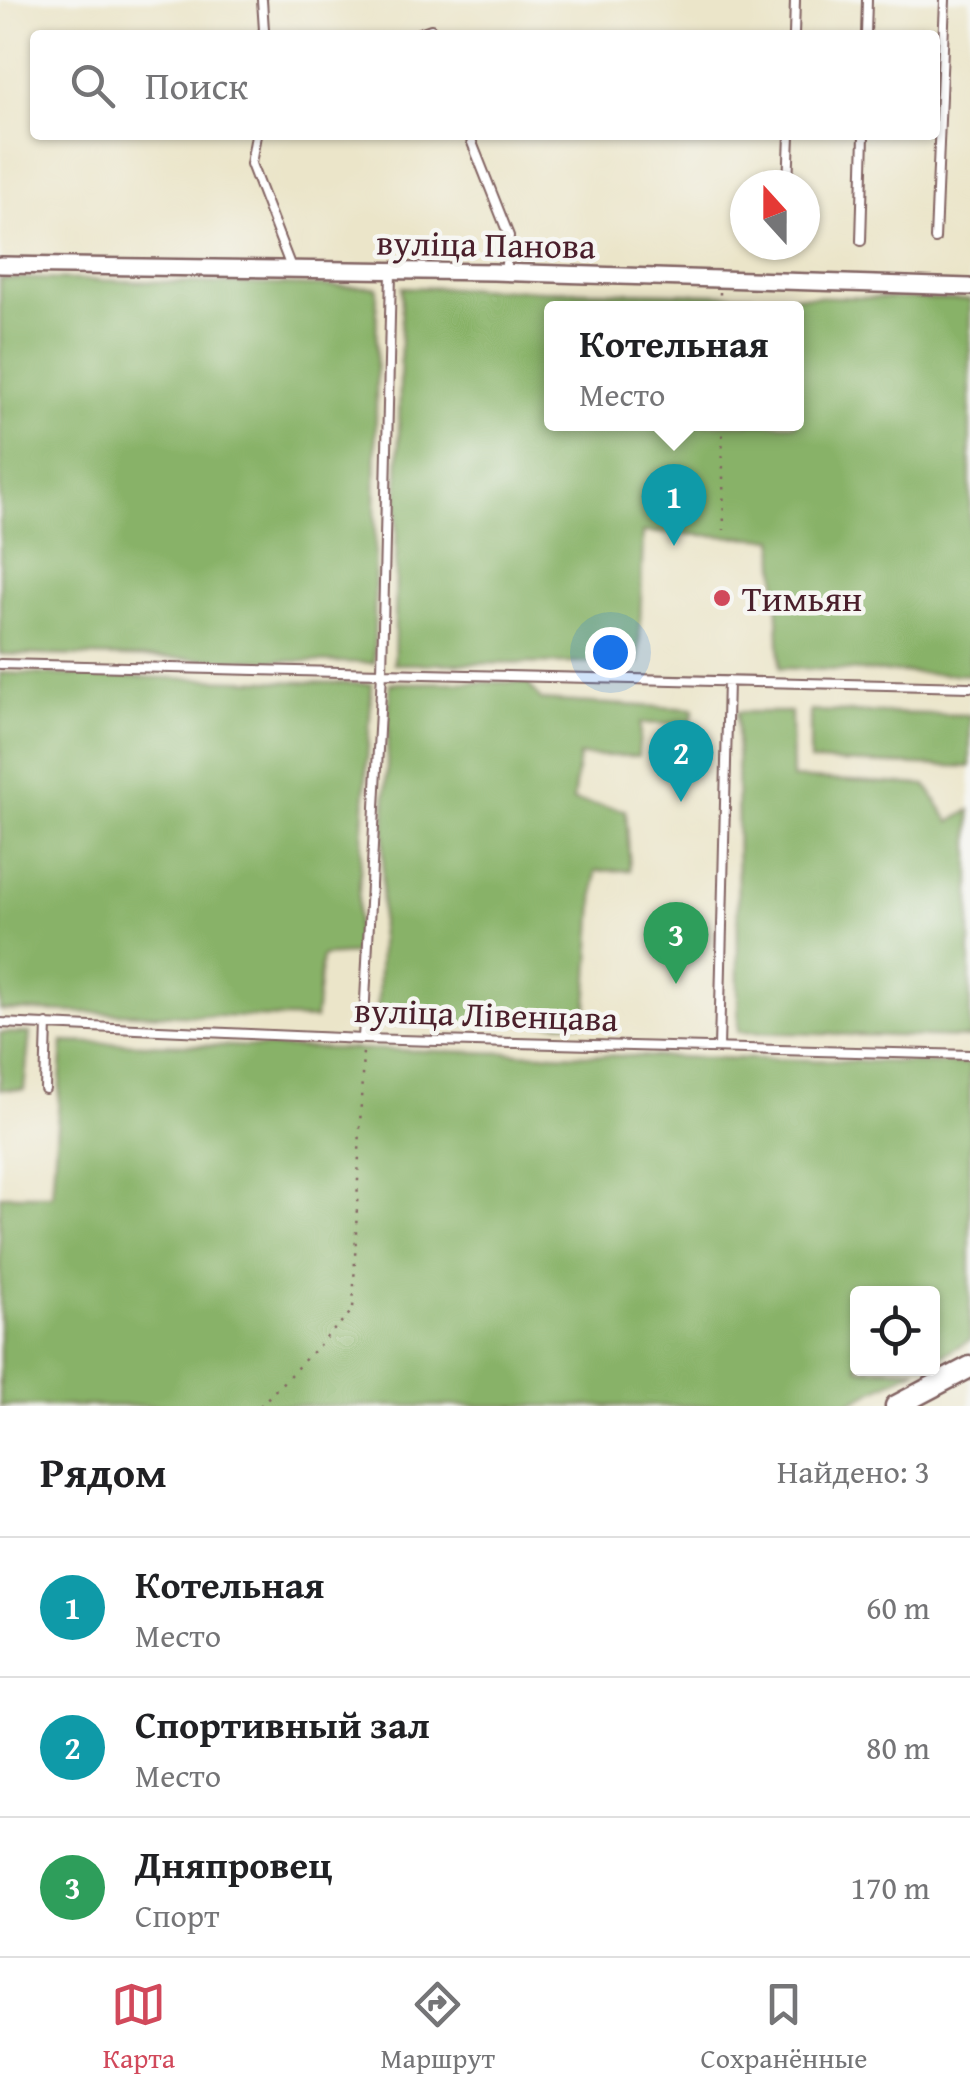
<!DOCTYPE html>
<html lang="ru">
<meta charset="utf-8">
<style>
:root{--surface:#fff;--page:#f6f6f6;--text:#202124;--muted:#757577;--line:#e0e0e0;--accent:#d1495b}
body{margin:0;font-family:"Gentium Book Plus",serif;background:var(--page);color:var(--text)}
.controls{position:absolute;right:30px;bottom:30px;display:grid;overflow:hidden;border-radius:10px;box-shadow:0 2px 8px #0004}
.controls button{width:90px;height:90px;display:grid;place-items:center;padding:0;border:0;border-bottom:2px solid var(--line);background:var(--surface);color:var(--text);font:50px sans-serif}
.compass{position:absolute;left:730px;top:170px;width:90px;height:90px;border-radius:50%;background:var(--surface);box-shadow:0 2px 8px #0004;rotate:339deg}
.you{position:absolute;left:610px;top:652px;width:35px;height:35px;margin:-25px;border:8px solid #fff;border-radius:50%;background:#1a73e8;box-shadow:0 0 0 15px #1a73e833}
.badge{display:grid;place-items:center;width:65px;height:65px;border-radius:50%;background:var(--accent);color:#fff;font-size:32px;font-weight:700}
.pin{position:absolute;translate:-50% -82px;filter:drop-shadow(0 2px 5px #0008)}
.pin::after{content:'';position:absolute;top:52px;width:35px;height:30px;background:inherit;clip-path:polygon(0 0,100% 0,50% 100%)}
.popup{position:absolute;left:544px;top:301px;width:260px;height:130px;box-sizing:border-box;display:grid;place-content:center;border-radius:10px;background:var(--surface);filter:drop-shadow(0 2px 8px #0005);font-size:32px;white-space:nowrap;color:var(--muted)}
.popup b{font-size:38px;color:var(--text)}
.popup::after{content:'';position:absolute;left:50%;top:100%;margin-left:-20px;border:20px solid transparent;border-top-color:var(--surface)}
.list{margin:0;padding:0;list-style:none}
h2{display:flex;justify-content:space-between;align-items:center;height:130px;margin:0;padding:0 40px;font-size:42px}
h2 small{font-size:32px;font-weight:400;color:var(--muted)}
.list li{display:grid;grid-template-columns:65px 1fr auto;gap:30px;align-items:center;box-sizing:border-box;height:140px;padding:0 40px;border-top:2px solid var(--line)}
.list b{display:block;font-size:38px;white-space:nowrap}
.list p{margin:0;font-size:32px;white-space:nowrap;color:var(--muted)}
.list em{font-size:32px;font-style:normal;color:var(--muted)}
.icon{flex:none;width:55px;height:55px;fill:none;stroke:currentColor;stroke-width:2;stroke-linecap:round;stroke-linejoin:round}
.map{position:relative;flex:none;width:970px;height:1406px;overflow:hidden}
.search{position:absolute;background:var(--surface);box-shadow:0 2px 8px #0004;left:30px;right:30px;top:30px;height:110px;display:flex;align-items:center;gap:25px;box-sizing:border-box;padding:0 35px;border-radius:10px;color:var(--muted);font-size:38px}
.sheet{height:550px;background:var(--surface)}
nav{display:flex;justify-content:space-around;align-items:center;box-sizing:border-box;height:140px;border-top:2px solid var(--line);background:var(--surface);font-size:28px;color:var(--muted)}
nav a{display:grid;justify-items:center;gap:5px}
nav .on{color:var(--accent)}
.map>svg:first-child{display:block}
.forest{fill:#88b268;stroke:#69684a;stroke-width:2.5;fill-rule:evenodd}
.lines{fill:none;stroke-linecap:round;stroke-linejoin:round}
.service-casing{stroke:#826462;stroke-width:12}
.minor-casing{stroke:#826462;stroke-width:20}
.tertiary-casing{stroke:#826462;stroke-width:25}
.path{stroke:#826462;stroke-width:2.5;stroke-dasharray:2.5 8;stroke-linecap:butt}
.service{stroke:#fff;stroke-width:8}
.minor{stroke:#fff;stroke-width:15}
.tertiary{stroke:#fff;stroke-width:20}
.poi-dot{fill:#d1495b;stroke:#f6f6f2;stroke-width:4}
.labels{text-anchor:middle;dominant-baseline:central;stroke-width:9;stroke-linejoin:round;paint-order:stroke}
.street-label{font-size:35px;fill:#4a1f2b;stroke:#f6f6f2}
.poi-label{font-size:35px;fill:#4a1f2b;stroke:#f6f6f2;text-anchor:start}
</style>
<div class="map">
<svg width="970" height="1406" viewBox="0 0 970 1406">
<rect width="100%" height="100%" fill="#f6f6f2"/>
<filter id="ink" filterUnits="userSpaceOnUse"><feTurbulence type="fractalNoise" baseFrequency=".01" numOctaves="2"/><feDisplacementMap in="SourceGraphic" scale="20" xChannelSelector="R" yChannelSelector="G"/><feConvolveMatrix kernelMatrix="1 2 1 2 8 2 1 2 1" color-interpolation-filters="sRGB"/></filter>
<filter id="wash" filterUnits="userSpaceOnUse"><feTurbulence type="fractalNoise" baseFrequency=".0048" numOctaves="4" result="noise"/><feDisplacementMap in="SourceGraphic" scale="40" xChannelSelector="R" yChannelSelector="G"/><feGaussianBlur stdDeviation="2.25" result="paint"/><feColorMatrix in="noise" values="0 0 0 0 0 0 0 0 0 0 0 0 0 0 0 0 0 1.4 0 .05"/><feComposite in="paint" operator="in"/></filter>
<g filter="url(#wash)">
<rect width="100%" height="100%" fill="#ebe5c9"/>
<!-- forest -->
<path class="forest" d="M0 278 377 287 374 663 0 654Z
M402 287 970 300V675L780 668 775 539 643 532 639 663 394 664ZM796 308V424H552V308Z
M0 673 372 684 355 954 322 956 315 1019 0 1010Z
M527 682 541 700 694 709 690 725 641 723 638 756H579L573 801 626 810 630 870 596 871 586 1023 377 1024 390 683Z
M810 711 970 715V767L810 761Z
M737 712H791L792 778 926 785 950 822 970 810V1038L738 1032Z
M0 1033H30L24 1090 0 1089Z
M63 1042 970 1064V1340L933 1360 932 1294H858V1368L916 1369 843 1406H0V1195H52Z"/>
</g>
<g filter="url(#ink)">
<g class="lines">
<!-- service casing -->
<g class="service-casing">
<path id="service" d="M261 35 264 30 262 0
M414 35 431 29
M794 35 795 0
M866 35 867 0
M256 135 251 164 292 270
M469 135 509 236 505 273
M788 185 790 135
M935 239 945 0
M861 241 864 135
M0 664 970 687
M0 1023 363 1039 970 1055
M363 1039 382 672 391 272
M719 1048 728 681
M45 1089 47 1024"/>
</g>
<!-- minor casing -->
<g class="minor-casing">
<path id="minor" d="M0 265 493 272 970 287"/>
</g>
<!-- tertiary casing -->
<g class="tertiary-casing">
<path id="tertiary" d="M896 1406 970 1367"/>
</g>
<!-- path -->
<path class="path" d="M720 292V308
M722 424 724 530
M260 1406 353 1310 363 1050"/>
<!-- service -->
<use href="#service" class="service"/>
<!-- minor -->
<use href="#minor" class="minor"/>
<!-- tertiary -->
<use href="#tertiary" class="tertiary"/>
</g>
</g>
<!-- markers -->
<circle class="poi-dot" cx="722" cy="598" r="10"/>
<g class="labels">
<!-- street labels -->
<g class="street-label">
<text transform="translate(486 244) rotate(1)">вуліца Панова</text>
<text transform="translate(486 1014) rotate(2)">вуліца Лівенцава</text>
</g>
<!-- poi labels -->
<g class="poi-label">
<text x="742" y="598">Тимьян</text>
</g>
</g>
</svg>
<div class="controls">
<button><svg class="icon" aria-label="locate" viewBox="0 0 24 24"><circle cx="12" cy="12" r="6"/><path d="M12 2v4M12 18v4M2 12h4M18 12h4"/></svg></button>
</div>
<svg class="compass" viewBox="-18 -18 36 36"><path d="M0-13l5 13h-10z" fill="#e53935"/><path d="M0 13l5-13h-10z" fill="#757577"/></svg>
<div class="you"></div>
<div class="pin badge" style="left:674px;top:546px;background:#0f9aa8">1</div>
<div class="popup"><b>Котельная</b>Место</div>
<div class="pin badge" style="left:681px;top:802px;background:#0f9aa8">2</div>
<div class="pin badge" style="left:676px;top:984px;background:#2e9e5b">3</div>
<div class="search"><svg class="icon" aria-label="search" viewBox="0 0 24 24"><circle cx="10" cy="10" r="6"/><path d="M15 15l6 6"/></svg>Поиск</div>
</div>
<section class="sheet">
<h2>Рядом<small>Найдено: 3</small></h2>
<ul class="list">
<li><span class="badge" style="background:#0f9aa8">1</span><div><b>Котельная</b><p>Место</p></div><em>60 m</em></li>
<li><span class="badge" style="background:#0f9aa8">2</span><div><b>Спортивный зал</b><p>Место</p></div><em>80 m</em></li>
<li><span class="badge" style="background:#2e9e5b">3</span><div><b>Дняпровец</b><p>Спорт</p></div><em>170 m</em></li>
</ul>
</section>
<nav>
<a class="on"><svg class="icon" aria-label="map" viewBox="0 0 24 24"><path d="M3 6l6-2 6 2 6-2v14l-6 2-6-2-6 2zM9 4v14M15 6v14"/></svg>Карта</a>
<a><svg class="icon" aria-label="directions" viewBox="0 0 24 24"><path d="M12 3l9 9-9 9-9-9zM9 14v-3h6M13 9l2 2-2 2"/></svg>Маршрут</a>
<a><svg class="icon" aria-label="saved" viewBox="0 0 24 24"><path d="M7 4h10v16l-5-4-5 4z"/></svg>Сохранённые</a>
</nav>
